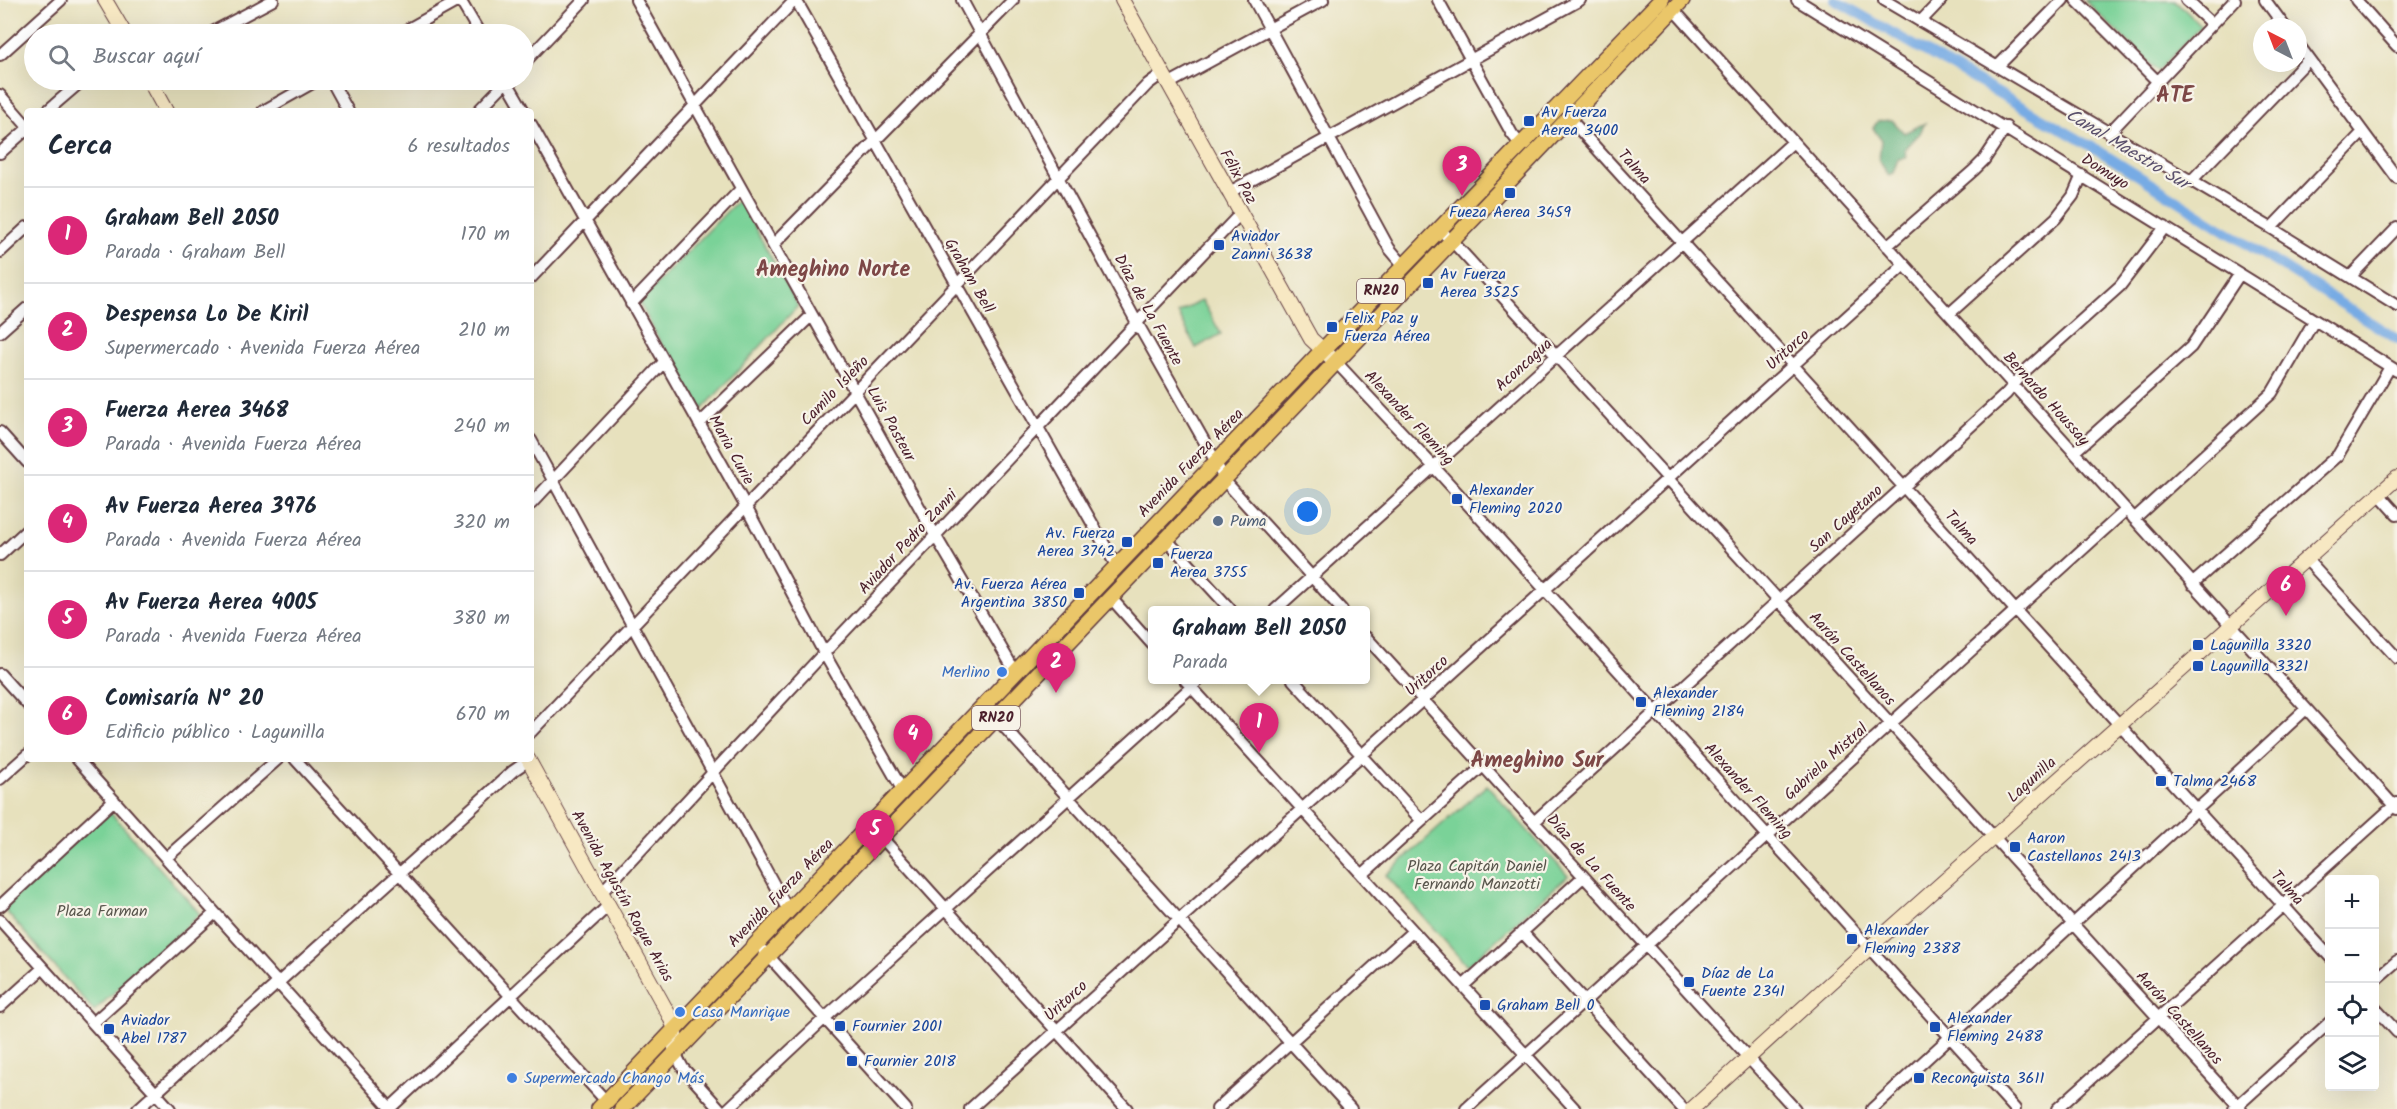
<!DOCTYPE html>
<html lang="es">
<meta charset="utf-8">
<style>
:root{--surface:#fff;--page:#f6f6f7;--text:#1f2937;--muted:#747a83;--line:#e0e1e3;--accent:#db2777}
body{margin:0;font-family:Kalam,sans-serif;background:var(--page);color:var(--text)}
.controls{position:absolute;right:18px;bottom:18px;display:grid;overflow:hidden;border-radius:6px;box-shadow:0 6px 24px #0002}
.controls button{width:54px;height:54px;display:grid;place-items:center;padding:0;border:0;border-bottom:2px solid var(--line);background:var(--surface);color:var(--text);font:30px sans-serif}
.compass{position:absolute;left:2253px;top:18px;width:54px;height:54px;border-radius:50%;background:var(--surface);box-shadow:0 6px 24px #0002;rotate:318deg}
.you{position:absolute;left:1308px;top:512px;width:21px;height:21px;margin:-15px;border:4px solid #fff;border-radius:50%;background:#1a73e8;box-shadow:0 0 0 9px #1a73e833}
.badge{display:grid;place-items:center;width:39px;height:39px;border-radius:50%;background:var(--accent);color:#fff;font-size:20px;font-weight:700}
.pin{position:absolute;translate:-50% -50px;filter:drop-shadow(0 2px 3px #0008)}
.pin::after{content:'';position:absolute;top:32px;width:21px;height:18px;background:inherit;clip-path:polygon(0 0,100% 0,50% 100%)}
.popup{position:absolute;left:1148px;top:606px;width:222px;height:78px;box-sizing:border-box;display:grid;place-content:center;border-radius:6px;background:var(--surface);filter:drop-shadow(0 2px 4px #0005);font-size:20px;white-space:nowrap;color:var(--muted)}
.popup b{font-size:22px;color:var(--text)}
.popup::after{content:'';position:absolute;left:50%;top:100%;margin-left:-12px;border:12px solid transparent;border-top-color:var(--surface)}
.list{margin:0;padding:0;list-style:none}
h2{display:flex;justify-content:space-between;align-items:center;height:78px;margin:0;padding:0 24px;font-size:26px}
h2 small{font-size:20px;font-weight:400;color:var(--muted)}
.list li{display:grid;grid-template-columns:39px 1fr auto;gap:18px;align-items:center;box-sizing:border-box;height:96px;padding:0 24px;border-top:2px solid var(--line)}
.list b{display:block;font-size:22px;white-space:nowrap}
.list p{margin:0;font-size:20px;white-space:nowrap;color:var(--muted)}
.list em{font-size:20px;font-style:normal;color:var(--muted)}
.icon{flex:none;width:33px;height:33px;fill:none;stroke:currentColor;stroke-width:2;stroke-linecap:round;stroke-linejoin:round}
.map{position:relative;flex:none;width:2397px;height:1109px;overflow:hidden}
.search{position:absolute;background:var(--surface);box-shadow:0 6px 24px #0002;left:24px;top:24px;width:510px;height:66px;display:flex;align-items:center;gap:15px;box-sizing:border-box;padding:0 21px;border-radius:33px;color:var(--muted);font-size:22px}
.panel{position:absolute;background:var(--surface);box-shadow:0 6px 24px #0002;left:24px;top:108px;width:510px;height:654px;border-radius:6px}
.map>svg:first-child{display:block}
.green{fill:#7ad298;stroke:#627862;stroke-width:1.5}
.forest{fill:#63b480;stroke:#566a56;stroke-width:1.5}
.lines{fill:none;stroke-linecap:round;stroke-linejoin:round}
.canal{stroke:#77abe4;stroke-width:10}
.street-casing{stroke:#623c41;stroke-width:14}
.secondary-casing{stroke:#623c41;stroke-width:16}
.primary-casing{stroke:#623c41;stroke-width:18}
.street{stroke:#fff;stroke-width:10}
.secondary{stroke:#f7e8c3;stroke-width:14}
.primary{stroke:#eac669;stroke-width:15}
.transit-dot{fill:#1a4fb4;stroke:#f7f3e8;stroke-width:2}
.service-dot{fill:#5c6f8a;stroke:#f7f3e8;stroke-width:2}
.shop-dot{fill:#3f7fe0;stroke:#f7f3e8;stroke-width:2}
.labels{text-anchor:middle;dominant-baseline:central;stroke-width:4.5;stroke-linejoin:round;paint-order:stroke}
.shield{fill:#f7f3e8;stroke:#7e5f64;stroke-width:1.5}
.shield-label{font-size:15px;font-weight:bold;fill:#4a1f2b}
.transit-label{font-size:16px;fill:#164399;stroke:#f7f3e8;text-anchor:start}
.street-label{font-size:16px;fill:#4a1f2b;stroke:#f7f3e8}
.service-label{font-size:16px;fill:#4e5e75;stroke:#f7f3e8;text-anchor:start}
.shop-label{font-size:16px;fill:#366cbe;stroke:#f7f3e8;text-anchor:start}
.park-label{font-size:16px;fill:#58554c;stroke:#f7f3e8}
.water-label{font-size:18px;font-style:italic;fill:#5a506c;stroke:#f7f3e8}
.district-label{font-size:22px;font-weight:bold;fill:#7d4746;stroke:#f7f3e8}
</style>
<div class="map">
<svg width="2397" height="1109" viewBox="0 0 2397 1109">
<rect width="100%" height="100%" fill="#f7f3e8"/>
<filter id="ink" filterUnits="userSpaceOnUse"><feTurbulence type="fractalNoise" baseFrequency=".0167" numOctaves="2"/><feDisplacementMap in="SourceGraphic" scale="12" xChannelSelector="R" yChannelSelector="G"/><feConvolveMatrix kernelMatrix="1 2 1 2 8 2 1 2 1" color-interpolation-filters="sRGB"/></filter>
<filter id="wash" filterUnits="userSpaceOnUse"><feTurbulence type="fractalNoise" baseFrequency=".008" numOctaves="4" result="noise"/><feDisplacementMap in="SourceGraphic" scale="24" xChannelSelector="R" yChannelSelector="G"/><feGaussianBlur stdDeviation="1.35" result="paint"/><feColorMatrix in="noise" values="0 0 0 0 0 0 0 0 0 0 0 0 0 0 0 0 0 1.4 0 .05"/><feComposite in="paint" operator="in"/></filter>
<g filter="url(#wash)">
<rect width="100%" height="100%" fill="#e7e1bd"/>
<!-- green -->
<path class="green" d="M2084 0H2175L2201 26 2158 71Z
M739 199 798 306 698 414 639 302Z
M1202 300 1221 334 1196 348 1178 313Z
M1487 785 1568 876 1467 966 1386 875Z
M110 812 200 914 94 1011 3 908 105 813Z"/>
<!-- forest -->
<path class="forest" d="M1892 120 1904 133 1925 123 1920 133 1905 149 1906 158 1898 159 1893 173 1888 175 1879 160 1881 140 1873 128 1878 121Z"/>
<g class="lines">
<!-- canal -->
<path class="canal" d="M1835 0 2096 149 2397 339"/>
</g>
</g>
<g filter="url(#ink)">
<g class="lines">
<!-- street casing -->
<g class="street-casing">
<path id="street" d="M460 0 480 34
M636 0 935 535 1016 673
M796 0 1117 567
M962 0 1136 321 1216 462 1224 480 1342 610
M1254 0 1389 248 1405 267
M1438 0 1512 134 1521 145
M1797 0 2397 371
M1884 0 2271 228 2397 306
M2076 0 2158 82
M2186 0 2212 24
M2265 0 2285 27
M2356 0 2397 46
M1673 9 2397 809
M1921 21 1941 0
M209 34 273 0
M399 34 460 0
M2298 44 2397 178
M0 55 61 0
M524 63 584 0
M1998 66 2063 0
M331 80 348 111
M506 80 524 111
M1168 84 1323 0
M0 95 27 126
M47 111 83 80
M263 111 318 80
M478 111 508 80
M1569 118 2330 957
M531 124 745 505 824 653 903 791
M2110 132 2235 0
M0 153 27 129
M2191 181 2309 59
M1228 193 1580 0
M2271 228 2363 132
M1440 230 1452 241 2241 1109
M773 245 1013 0
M1887 246 1974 170 1984 160 2006 127
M0 252 27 227
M2350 277 2397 228
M531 278 795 0
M631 304 741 189
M1949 314 2056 218 2073 196 2082 175
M0 332 27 308
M1336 362 1434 467 2015 1109
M699 424 812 315
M0 432 27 462
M531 440 789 912
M2074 452 2191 347 2239 275
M2379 494 2397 514
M531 504 664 362
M2134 519 2272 393 2314 321
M1167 540 1231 610
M0 555 27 530
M2307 560 2397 658
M2192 584 2338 455 2390 367
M1111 598 1152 644
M1275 610 1793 142
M1366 637 1795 1109
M0 674 27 704
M1185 680 1575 1109
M1293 680 1422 821
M996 718 1351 1109
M531 732 1148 84 1163 73
M77 759 391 1109
M295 759 606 1101
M0 779 27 755
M1534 822 2006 394 2025 371 2120 286 2165 227
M882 838 1127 1109
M166 858 278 759
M1362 875 1483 766
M601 893 824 653 1240 214
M0 906 114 800
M0 920 170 1109
M1522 932 1683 1109
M764 951 906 1109
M2374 981 2397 961
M1463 986 1583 877
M0 1007 43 968
M2374 1007 2397 1032
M93 1023 215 913
M675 1053 683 1068 720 1109
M138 1109 513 771 529 760
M389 1109 608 906
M728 1109 825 1018 1199 680
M970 1109 1904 265
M1217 1109 1413 931
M1466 1109 2126 510
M1872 1109 2306 709
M2057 1109 2397 803
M2234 1109 2330 1022"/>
</g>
<!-- secondary casing -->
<g class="secondary-casing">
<path id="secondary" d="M105 0 125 34
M1122 0 1311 339 1336 362
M149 80 166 111
M528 759 669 1015 675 1029V1053
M1692 1109 1869 948 2397 478"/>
</g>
<!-- primary casing -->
<g class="primary-casing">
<path id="primary" d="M599 1109 1322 351 1661 0
M622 1109 1682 0"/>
</g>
<!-- street -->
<use href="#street" class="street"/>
<!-- secondary -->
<use href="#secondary" class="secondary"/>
<!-- primary -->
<use href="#primary" class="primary"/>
</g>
</g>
<!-- markers -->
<g class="transit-dot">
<rect x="1523" y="115" width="12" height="12" rx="3"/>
<rect x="1504" y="187" width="12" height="12" rx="3"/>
<rect x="1213" y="239" width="12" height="12" rx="3"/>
<rect x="1422" y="277" width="12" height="12" rx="3"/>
<rect x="1326" y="321" width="12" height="12" rx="3"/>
<rect x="1451" y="493" width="12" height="12" rx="3"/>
<rect x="1121" y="536" width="12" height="12" rx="3"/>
<rect x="1152" y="557" width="12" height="12" rx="3"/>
<rect x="1073" y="587" width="12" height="12" rx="3"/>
<rect x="2192" y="639" width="12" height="12" rx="3"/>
<rect x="2192" y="660" width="12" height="12" rx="3"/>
<rect x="1635" y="696" width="12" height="12" rx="3"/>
<rect x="2155" y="775" width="12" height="12" rx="3"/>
<rect x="2009" y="841" width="12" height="12" rx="3"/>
<rect x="1846" y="933" width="12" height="12" rx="3"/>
<rect x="1683" y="976" width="12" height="12" rx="3"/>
<rect x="1479" y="999" width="12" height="12" rx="3"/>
<rect x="834" y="1020" width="12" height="12" rx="3"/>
<rect x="1929" y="1021" width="12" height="12" rx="3"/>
<rect x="103" y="1023" width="12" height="12" rx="3"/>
<rect x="846" y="1055" width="12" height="12" rx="3"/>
<rect x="1913" y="1072" width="12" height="12" rx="3"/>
</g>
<circle class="service-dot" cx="1218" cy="521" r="6"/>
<g class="shop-dot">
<circle cx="1002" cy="672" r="6"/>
<circle cx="680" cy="1012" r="6"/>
<circle cx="512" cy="1078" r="6"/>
</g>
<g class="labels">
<!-- shield labels -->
<g class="shield">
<rect x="1357" y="279" width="48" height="24" rx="4.5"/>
<rect x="972" y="706" width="48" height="24" rx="4.5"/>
</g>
<g class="shield-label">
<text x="1381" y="291">RN20</text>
<text x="996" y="718">RN20</text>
</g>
<!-- transit labels -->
<g class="transit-label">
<text x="1541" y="112">Av Fuerza<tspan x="1541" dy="18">Aerea 3400</tspan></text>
<text x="1510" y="212" text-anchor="middle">Fueza Aerea 3459</text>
<text x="1231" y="236">Aviador<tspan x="1231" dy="18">Zanni 3638</tspan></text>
<text x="1440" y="274">Av Fuerza<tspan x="1440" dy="18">Aerea 3525</tspan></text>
<text x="1344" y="318">Felix Paz y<tspan x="1344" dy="18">Fuerza Aérea</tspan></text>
<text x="1469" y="490">Alexander<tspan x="1469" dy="18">Fleming 2020</tspan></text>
<text x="1115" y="533" text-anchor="end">Av. Fuerza<tspan x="1115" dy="18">Aerea 3742</tspan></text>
<text x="1170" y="554">Fuerza<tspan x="1170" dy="18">Aerea 3755</tspan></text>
<text x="1067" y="584" text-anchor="end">Av. Fuerza Aérea<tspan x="1067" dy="18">Argentina 3850</tspan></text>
<text x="2210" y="645">Lagunilla 3320</text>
<text x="2210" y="666">Lagunilla 3321</text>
<text x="1653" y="693">Alexander<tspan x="1653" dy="18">Fleming 2184</tspan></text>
<text x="2173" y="781">Talma 2468</text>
<text x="2027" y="838">Aaron<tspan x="2027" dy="18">Castellanos 2413</tspan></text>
<text x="1864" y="930">Alexander<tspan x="1864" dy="18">Fleming 2388</tspan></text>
<text x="1701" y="973">Díaz de La<tspan x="1701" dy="18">Fuente 2341</tspan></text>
<text x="1497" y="1005">Graham Bell 0</text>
<text x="1947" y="1018">Alexander<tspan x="1947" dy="18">Fleming 2488</tspan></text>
<text x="121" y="1020">Aviador<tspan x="121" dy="18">Abel 1787</tspan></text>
<text x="852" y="1026">Fournier 2001</text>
<text x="864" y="1061">Fournier 2018</text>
<text x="1931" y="1078">Reconquista 3611</text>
</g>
<!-- street labels -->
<g class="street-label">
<text transform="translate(1634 167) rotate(48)">Talma</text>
<text transform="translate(2105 172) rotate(32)">Domuyo</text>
<text transform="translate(1238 177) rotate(61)">Félix Paz</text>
<text transform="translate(969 276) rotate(60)">Graham Bell</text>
<text transform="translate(1148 310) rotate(61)">Díaz de La Fuente</text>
<text transform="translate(1788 350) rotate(-42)">Uritorco</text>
<text transform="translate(1524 365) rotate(-42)">Aconcagua</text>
<text transform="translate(835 391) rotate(-46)">Camilo Isleño</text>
<text transform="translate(2046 399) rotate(48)">Bernardo Houssay</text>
<text transform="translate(1409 418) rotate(47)">Alexander Fleming</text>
<text transform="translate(891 424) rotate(61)">Luis Pasteur</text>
<text transform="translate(731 450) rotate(61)">Maria Curie</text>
<text transform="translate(1191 463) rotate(-46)">Avenida Fuerza Aérea</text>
<text transform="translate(1846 519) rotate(-42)">San Cayetano</text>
<text transform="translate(1961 528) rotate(48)">Talma</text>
<text transform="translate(908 542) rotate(-47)">Aviador Pedro Zanni</text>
<text transform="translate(1852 659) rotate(48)">Aarón Castellanos</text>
<text transform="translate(1427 676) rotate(-42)">Uritorco</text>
<text transform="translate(1826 762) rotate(-42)">Gabriela Mistral</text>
<text transform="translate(2032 780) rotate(-42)">Lagunilla</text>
<text transform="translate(1748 791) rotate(48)">Alexander Fleming</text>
<text transform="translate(1591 863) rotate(48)">Díaz de La Fuente</text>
<text transform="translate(2287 888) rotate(48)">Talma</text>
<text transform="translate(781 893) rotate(-46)">Avenida Fuerza Aérea</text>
<text transform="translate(622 896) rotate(61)">Avenida Agustín Roque Arias</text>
<text transform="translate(1066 1001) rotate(-42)">Uritorco</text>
<text transform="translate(2179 1018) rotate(48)">Aarón Castellanos</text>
</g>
<!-- service labels -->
<g class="service-label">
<text x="1230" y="521">Puma</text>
</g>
<!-- shop labels -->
<g class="shop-label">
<text x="990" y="672" text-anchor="end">Merlino</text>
<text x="692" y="1012">Casa Manrique</text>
<text x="524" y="1078">Supermercado Chango Más</text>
</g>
<!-- park labels -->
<g class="park-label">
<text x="1477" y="866">Plaza Capitán Daniel<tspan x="1477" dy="18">Fernando Manzotti</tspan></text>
<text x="102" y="911">Plaza Farman</text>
</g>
<!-- water labels -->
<g class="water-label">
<text transform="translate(2127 150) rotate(31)">Canal Maestro Sur</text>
</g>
<!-- district labels -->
<g class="district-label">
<text x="2175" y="96">ATE</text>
<text x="833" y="270">Ameghino Norte</text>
<text x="1537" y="761">Ameghino Sur</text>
</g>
</g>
</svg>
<div class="controls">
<button>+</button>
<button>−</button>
<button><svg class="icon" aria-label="locate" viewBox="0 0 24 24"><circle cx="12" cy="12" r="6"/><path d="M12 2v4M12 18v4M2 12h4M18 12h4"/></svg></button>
<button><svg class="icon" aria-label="layers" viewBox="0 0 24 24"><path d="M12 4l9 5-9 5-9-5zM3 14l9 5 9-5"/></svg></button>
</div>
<svg class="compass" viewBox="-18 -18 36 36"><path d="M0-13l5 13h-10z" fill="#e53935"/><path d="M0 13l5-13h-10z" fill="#747a83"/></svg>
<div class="you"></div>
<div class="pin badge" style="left:1259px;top:753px">1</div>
<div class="popup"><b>Graham Bell 2050</b>Parada</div>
<div class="pin badge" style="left:1056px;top:693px">2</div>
<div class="pin badge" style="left:1462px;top:196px">3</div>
<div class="pin badge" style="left:913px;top:765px">4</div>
<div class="pin badge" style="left:875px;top:860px">5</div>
<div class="pin badge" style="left:2286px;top:616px">6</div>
<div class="search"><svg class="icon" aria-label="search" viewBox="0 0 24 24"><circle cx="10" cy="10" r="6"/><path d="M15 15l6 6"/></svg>Buscar aquí</div>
<section class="panel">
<h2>Cerca<small>6 resultados</small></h2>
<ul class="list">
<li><span class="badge">1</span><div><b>Graham Bell 2050</b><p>Parada · Graham Bell</p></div><em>170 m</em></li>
<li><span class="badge">2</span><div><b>Despensa Lo De Kiril</b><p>Supermercado · Avenida Fuerza Aérea</p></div><em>210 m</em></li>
<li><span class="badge">3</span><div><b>Fuerza Aerea 3468</b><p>Parada · Avenida Fuerza Aérea</p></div><em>240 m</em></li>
<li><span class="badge">4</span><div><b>Av Fuerza Aerea 3976</b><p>Parada · Avenida Fuerza Aérea</p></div><em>320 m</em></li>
<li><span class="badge">5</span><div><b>Av Fuerza Aerea 4005</b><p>Parada · Avenida Fuerza Aérea</p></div><em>380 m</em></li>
<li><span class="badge">6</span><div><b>Comisaría N° 20</b><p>Edificio público · Lagunilla</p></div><em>670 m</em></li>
</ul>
</section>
</div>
